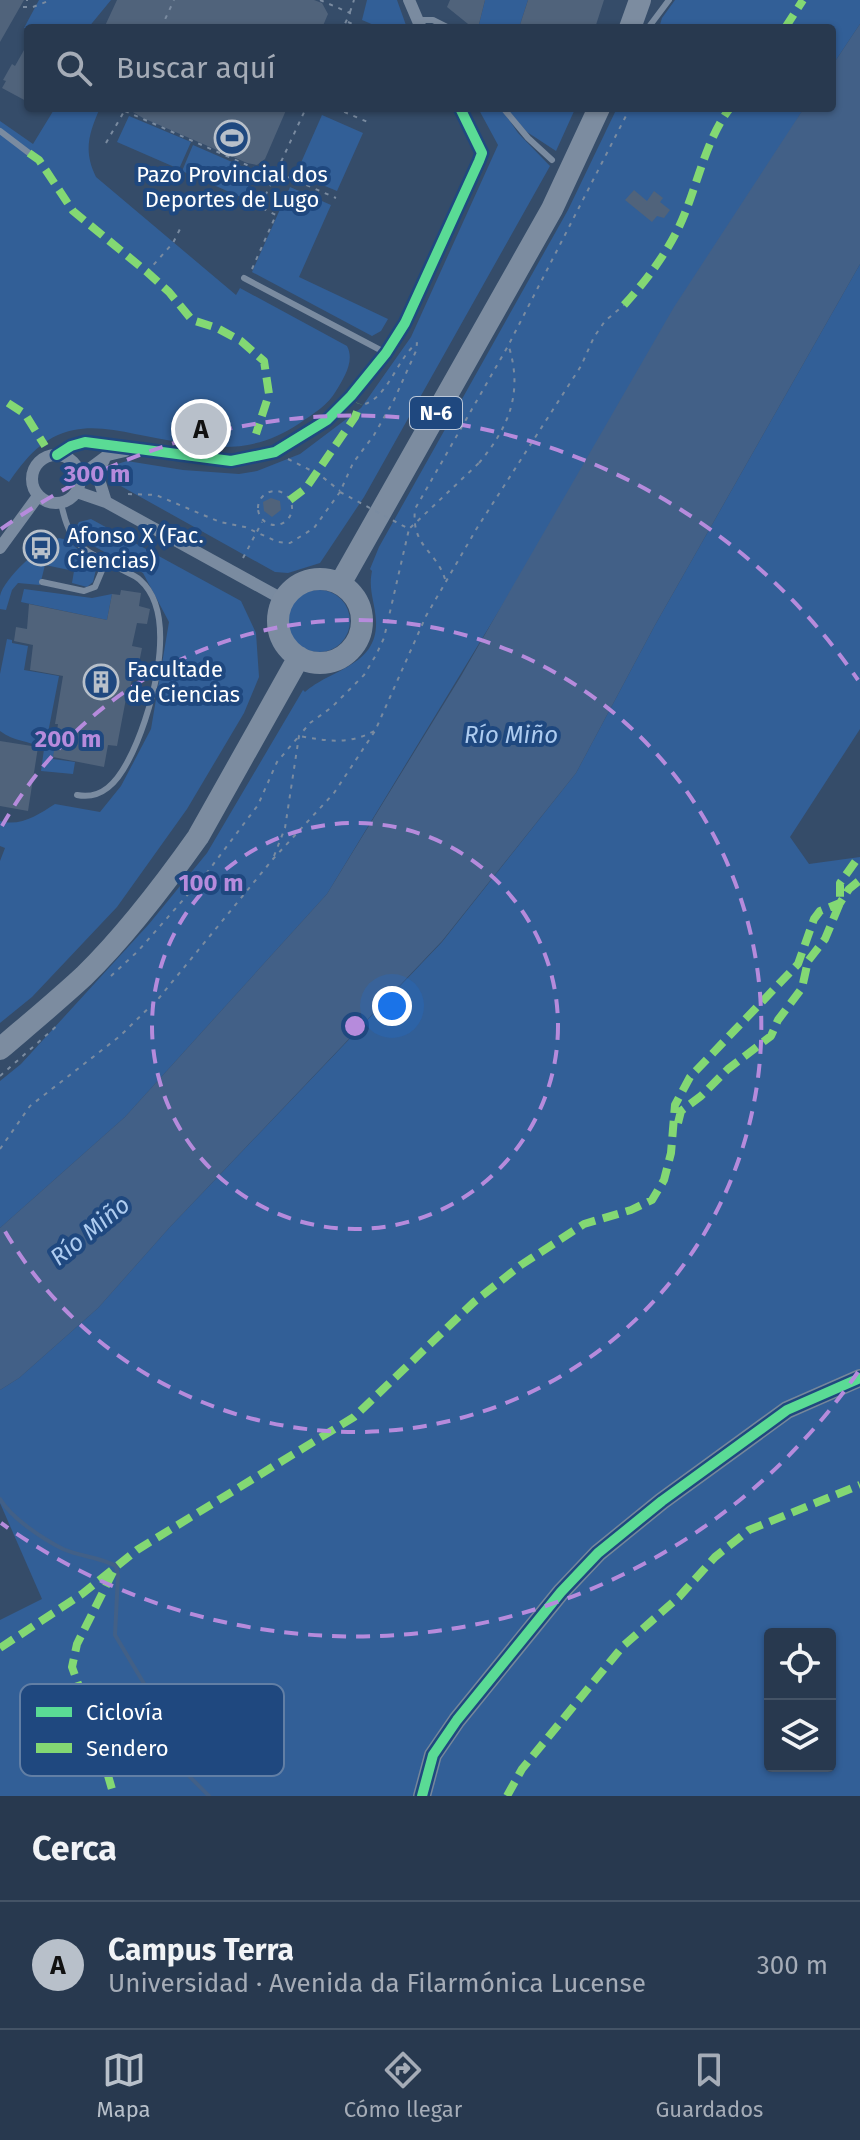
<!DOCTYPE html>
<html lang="es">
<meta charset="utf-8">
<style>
:root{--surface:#28394f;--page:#304056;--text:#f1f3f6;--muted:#a5acb7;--line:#445366;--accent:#b8c0ca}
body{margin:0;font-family:"Fira Sans",sans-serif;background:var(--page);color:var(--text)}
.controls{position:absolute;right:24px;bottom:24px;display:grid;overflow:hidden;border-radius:8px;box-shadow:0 2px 6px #0004}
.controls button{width:72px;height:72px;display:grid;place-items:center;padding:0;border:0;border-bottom:2px solid var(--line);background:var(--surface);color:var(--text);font:40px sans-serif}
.you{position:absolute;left:392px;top:1006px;width:28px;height:28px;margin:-20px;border:6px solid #fff;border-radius:50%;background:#1a73e8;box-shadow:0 0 0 12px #1a73e833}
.badge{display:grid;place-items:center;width:52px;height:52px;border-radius:50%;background:var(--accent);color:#111;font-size:26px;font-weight:700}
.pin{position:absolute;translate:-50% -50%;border:4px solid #fff;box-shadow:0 2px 8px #0006}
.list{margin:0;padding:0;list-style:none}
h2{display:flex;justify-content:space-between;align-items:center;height:104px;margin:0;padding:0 32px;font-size:34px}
h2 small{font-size:26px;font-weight:400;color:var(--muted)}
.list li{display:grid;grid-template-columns:52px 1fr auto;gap:24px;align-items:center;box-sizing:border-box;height:128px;padding:0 32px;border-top:2px solid var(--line)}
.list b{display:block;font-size:30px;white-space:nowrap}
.list p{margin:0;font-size:26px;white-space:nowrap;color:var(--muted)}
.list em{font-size:26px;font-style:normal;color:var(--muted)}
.icon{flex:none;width:44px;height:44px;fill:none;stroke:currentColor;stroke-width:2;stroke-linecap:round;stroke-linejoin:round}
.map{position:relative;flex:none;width:860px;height:1796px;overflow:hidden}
.search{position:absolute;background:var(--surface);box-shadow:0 2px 6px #0004;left:24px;right:24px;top:24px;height:88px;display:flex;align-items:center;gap:20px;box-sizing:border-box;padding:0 28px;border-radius:8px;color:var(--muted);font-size:30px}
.sheet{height:232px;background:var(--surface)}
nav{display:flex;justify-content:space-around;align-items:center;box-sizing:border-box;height:112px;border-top:2px solid var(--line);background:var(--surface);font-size:22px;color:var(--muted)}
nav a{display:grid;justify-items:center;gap:4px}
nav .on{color:var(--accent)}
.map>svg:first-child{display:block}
.green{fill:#325f97;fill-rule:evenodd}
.water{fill:#426087}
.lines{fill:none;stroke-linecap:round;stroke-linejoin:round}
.stream{stroke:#426087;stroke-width:4}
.building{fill:#50637b}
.path{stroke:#7a8ba0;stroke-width:2;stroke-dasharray:4 6;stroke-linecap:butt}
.lane{stroke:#7a8ba0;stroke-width:6}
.street{stroke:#7a8ba0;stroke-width:12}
.secondary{stroke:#76879b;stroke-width:18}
.highway{stroke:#7c8ca0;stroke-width:22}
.path-bridge{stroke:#7a8ba0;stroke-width:2;stroke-dasharray:4 6;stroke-linecap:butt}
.quiet{stroke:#83d873;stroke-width:8;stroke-dasharray:16 8;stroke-linecap:butt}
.cycleway-casing{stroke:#1f487f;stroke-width:15}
.cycleway{stroke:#5adb95;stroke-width:10}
.ring{fill:none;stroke:#b68bdc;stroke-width:4;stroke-dasharray:14 10}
.labels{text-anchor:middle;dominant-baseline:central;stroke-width:8;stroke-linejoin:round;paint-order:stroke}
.shield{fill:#1f487f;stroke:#bcc8d9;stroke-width:2}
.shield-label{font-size:20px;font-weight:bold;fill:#fff}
.poi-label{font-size:22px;fill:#fff;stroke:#1f487f;text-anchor:start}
.water-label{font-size:24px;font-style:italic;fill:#aeccf0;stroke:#1f487f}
.key{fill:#1f487f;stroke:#627fa5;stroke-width:2}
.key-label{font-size:22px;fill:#fff}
.centre{fill:#b68bdc;stroke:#1f487f;stroke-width:4}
.ring-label{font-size:24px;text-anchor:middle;font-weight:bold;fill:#b68bdc;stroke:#1f487f;stroke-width:8;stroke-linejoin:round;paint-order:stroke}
</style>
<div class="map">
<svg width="860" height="1796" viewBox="0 0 860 1796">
<rect width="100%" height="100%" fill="#354c69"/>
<!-- green -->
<path class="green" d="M39 0H111L88 28H24Z
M367 0H397L407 28H381L362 20Z
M485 0H528L519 28H478Z
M675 0H860V24L832 66V28H659L662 18Z
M55 108H100C89 133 83 151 96 177L236 295 240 288 347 346C355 361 344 378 336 391 328 405 313 414 300 423 244 461 196 445 135 434 115 430 94 426 74 430 43 436 26 458 9 482L0 476V121L33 144Z
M478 108H501L518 133 550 166 364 497 320 563 288 573 275 572 110 480 108 474 114 465 127 461 183 470 239 474 257 471 300 454 361 408 411 337 498 145Z
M506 108H574L575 109 556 151 527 132Z
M617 108H804L327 894 125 1117 0 1228V1081L21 1064 149 924 207 853 303 690 305 692C331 669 378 666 376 621 375 602 368 590 372 571L370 569 379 547 568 210Z
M322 115 363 133 337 191 296 174Z
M129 116 191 142 179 169 117 142Z
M193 145 255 172 243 198 182 171Z
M290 187 331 205 299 277 388 319 381 331 372 336 252 272Z
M860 264V729L790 837 809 864 860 857V1796H0V1620L42 1599 0 1503V1390L19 1378 98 1308 169 1228 442 942 576 773 655 625ZM770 1634H830V1766H770Z
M91 519 241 601 256 633 259 677 244 713 187 809 117 907 32 997 0 1023V861L5 848 0 846V821C20 827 38 815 55 804L100 812 121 786 151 729 169 622 143 573 77 537 76 527 79 522Z
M59 538 67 540 97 565 93 582 87 587 72 583 74 571 45 565 40 585 18 583 12 590 6 610 0 609C0 605 0 600 0 596 4 578 42 544 59 538Z
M24 589 92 598 112 594 107 620 21 602Z
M288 621a31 31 0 1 1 62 0a31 31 0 1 1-62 0Z
M7 639 12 640V643L28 646 24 670 59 676 48 733 57 735 53 759 75 762 73 774 41 771 44 749C29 740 14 742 0 731V674Z"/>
<!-- water -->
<path class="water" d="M860 24V264L655 625 576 773 442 941 169 1228 98 1308 19 1378 0 1390V1228L125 1117 327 894 461 676 674 307 804 108H832V66Z"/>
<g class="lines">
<!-- stream -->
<path class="stream" d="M0 1499C11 1518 43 1539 63 1549 81 1557 97 1556 116 1566L118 1575 115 1635 152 1697 175 1762 209 1796"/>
</g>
<!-- building -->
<path class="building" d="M0 0H24L0 42Z
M117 0H314L322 3 328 14 322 28H104Z
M450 0H485L478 28H473L447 7Z
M528 0H604L595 28H519Z
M28 43V102L2 88 6 81 3 80 12 64 15 66Z
M126 108H287L265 159 257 165 247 163 143 118Z
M634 190 647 201 654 191 663 198 660 202 670 210 664 218 657 216 652 222 625 200Z
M271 498 280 501 281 510 272 517 264 511 263 502Z
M121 590 141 593 139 606 150 609 147 624 137 623 132 646 142 648 138 668H134L130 689 128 688 117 746 108 745 104 767 53 757 58 724H55L63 676 30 670 33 645 14 641 16 627 27 629 29 604 107 620 112 594 120 595Z
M0 741 38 747 28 811 0 806Z"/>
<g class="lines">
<!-- path -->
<path class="path" d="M320 0 350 13 343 28
M27 1V0
M23 7H33L51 0
M350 12 354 0
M348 22 361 28
M161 28 174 0
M335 108 370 123
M125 111 274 177 306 108
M106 143 126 108
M279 173 336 198
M252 269 276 215 260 207 274 177
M147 272 173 243 180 229
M288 459 320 475 340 491
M479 463C509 427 523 393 509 347
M258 508a17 17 0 1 1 34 0a17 17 0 1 1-34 0Z
M128 494 156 495 220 522 245 527 278 542 290 543 314 528 340 492 353 463 374 435 394 400 416 351 417 343C397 358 388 399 362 405
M243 558 262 522
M445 579C436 550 411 547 415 509L508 346 630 108
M274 856 285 828 299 736 310 723 332 707 364 675 376 655 384 638 409 529
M111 976 138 951 206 874 258 805 277 762 299 736C327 741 349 745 374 731
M0 1076 59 1024
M0 1149 30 1106 120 1036 159 998 273 859 334 793 375 731 426 616 477 528 581 366 594 337 605 321 624 305"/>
<!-- lane -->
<path class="lane" d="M417 20H433L449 28
M648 28 669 0
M503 108 528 138 552 160
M0 131 29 153
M244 278 386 353
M61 503C70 547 81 548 119 568 125 572 135 575 140 580 181 616 150 720 128 761 117 782 102 800 77 795
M42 582 84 591 95 587 106 561"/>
<!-- street -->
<path class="street" d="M409 0 421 28
M32 479a24 24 0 1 1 48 0a24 24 0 1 1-48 0Z
M57 455 71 446 85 442 231 461 275 452 327 420 351 396 386 353 405 323 479 161 482 153 460 108
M104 460 97 473 106 502
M80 476 108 455 125 451
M77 492 106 502 284 600
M0 548 38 496"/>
<!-- secondary -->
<path class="secondary" d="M422 1796 433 1755 457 1720 561 1592 598 1553 662 1501 787 1410 860 1378"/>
<!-- highway -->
<path class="highway" d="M630 28 640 0
M278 621a42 42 0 1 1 84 0a42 42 0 1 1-84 0Z
M340 584 552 209 599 108
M0 1049C28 1025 57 1001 84 976 127 934 164 885 198 837L299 657"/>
<!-- path-bridge -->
<path class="path-bridge" d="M340 492 409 529 479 463"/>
<!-- quiet -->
<path class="quiet" d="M785 28 803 0
M29 153 39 160 73 211 147 272 169 292 192 320 217 328 241 341 264 361 269 394 256 434
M624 305C645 282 664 257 678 229 697 190 704 142 730 108
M8 403 25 414 45 446
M290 500 306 488 355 417 360 404
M678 1123 681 1111 701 1096 728 1069 771 1036 778 1020 802 988 808 961 825 939 840 903V883L860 855
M113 1572 77 1644 72 1667 94 1728 114 1796
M0 1648 82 1594 137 1550 354 1417 474 1302 521 1265 584 1224 631 1210 652 1200 664 1180 671 1153 675 1105 690 1077 798 964 814 919 820 911 840 903 849 889 860 880
M507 1796 522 1769 623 1646 679 1597 715 1557 749 1530 860 1485"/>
<!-- cycleway casing -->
<g class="cycleway-casing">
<path id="cycleway" d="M57 455 71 446 85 442 231 461 275 452 327 420 351 396 386 353 405 323 479 161 482 153 460 108
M422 1796 433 1755 457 1720 561 1592 598 1553 662 1501 787 1410 860 1378"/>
</g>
<!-- cycleway -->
<use href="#cycleway" class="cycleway"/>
</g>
<!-- distance rings -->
<g class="ring">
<circle cx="355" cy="1026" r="203"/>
<path d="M2 826A406 406 0 1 1 2 1226"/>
<path d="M858 1372A610 610 0 0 1 1 1523M1 529A610 610 0 0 1 858 680"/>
</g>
<!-- icons -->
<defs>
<g id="stadium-ring" transform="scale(1.8)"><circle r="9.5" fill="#1f487f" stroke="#b8c0ca" stroke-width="1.5"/><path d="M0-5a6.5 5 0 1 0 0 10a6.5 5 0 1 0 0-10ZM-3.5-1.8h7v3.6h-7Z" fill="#b8c0ca"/></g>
<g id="bus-ring" transform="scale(1.8)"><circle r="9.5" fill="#1f487f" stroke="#b8c0ca" stroke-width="1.5"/><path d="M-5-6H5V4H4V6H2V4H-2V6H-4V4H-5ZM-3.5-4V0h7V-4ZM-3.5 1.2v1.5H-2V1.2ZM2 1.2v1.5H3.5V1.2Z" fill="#b8c0ca"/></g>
<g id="building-ring" transform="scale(1.8)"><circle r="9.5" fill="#1f487f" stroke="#b8c0ca" stroke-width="1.5"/><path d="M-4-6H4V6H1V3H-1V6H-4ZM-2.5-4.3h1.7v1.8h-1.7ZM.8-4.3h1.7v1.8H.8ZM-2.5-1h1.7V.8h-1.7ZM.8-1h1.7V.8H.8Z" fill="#b8c0ca"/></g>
</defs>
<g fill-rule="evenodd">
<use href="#stadium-ring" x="232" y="138"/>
<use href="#bus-ring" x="41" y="548"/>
<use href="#building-ring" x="101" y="682"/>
</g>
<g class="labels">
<!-- shield labels -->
<rect class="shield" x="410" y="397" width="52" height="32" rx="6"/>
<g class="shield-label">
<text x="436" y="413">N-6</text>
</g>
<!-- poi labels -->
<g class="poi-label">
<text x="232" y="174" text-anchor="middle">Pazo Provincial dos<tspan x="232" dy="25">Deportes de Lugo</tspan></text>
<text x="67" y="535">Afonso X (Fac.<tspan x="67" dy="25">Ciencias)</tspan></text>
<text x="127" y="669">Facultade<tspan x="127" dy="25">de Ciencias</tspan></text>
</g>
<!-- water labels -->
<g class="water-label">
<text x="511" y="735">Río Miño</text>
<text transform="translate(90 1231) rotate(-39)">Río Miño</text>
</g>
</g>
<!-- legend -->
<rect x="20" y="1684" width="264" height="92" rx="12" class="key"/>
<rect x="36" y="1707" width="36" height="10" fill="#5adb95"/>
<rect x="36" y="1743" width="36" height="10" fill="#83d873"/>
<g class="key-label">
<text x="86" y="1720">Ciclovía</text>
<text x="86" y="1756">Sendero</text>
</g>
<circle cx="355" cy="1026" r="12" class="centre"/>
<g class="ring-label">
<text x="97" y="482">300 m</text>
<text x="68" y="747">200 m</text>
<text x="211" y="891">100 m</text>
</g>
</svg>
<div class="controls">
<button><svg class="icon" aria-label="locate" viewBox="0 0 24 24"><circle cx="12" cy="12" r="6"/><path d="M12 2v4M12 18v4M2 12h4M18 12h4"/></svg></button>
<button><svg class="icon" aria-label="layers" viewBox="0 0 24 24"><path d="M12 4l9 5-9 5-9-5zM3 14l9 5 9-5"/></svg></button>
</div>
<div class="you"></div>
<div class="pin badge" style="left:201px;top:429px">A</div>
<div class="search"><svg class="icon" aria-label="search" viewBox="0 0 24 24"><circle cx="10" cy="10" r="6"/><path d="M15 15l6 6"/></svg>Buscar aquí</div>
</div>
<section class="sheet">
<h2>Cerca<small></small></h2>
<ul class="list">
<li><span class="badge">A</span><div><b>Campus Terra</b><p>Universidad · Avenida da Filarmónica Lucense</p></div><em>300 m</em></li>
</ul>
</section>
<nav>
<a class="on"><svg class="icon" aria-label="map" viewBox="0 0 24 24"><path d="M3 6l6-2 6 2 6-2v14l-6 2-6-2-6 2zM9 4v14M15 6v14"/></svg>Mapa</a>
<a><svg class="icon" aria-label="directions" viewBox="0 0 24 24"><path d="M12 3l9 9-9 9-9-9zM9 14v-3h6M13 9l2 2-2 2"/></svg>Cómo llegar</a>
<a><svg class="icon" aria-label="saved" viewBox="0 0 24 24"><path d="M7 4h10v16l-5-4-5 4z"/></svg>Guardados</a>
</nav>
